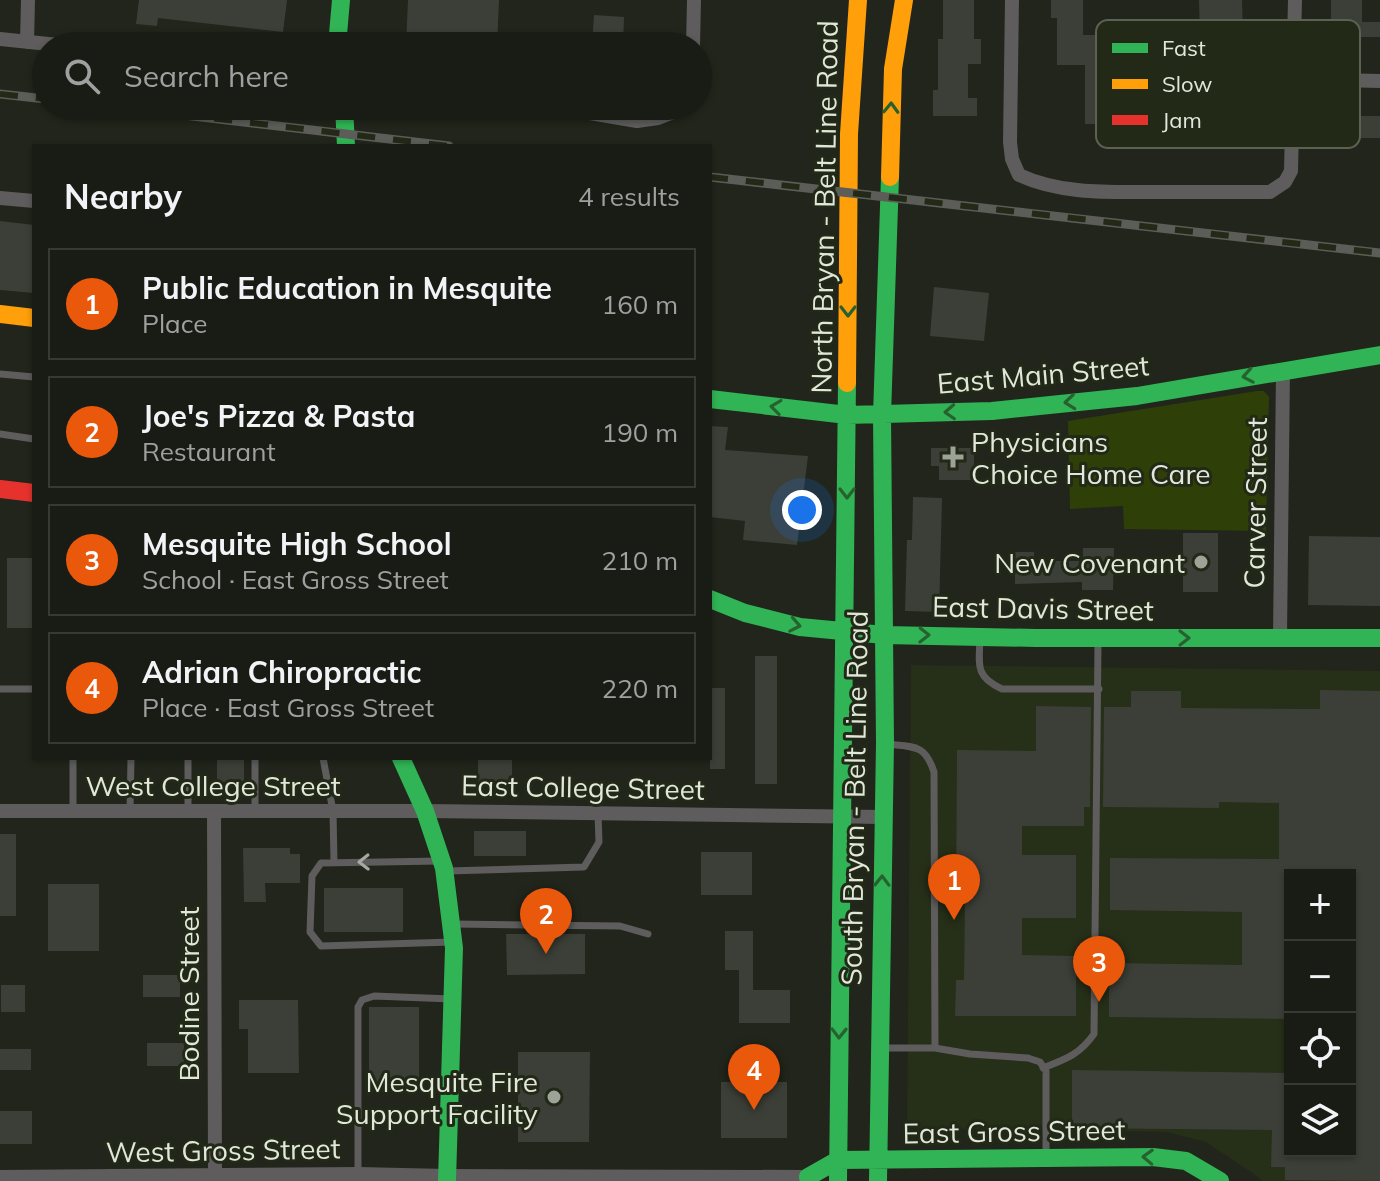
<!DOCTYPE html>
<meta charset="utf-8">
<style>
:root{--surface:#191c14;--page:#22251d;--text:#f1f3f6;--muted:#9fa1a0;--line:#373a34;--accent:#ea580c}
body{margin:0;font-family:Mulish,sans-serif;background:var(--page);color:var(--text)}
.controls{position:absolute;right:24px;bottom:24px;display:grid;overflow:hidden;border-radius:0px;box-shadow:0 2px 6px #0004}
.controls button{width:72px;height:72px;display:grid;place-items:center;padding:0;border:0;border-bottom:2px solid var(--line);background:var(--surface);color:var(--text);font:40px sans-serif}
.you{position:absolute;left:802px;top:510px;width:28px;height:28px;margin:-20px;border:6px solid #fff;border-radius:50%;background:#1a73e8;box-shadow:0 0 0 12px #1a73e833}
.badge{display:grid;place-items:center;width:52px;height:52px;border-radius:50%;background:var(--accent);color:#fff;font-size:26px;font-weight:700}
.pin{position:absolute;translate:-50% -66px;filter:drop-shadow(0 2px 4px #0008)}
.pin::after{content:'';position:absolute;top:42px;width:28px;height:24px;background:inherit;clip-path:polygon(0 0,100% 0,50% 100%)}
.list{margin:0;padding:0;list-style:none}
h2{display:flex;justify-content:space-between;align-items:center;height:104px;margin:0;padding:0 32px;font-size:34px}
h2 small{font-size:26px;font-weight:400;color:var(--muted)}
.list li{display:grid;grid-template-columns:52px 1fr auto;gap:24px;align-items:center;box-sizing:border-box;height:112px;margin:0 16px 16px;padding:0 16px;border:2px solid var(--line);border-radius:0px}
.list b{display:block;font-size:30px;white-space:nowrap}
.list p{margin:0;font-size:26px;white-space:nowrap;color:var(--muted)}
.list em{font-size:26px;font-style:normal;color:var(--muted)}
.icon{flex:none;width:44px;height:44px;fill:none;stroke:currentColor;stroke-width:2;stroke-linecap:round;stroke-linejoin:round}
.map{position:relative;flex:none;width:1380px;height:1181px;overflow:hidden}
.search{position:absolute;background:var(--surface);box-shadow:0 2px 6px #0004;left:32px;top:32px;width:680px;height:88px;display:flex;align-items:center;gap:20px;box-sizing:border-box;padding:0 28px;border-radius:44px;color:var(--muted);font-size:30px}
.panel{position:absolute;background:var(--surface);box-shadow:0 2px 6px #0004;left:32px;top:144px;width:680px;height:616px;border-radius:0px}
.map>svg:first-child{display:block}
.built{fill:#262f18;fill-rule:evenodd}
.green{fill:#2f3f08}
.building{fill:#3c3f37}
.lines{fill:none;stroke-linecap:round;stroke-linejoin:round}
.lane{stroke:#5e5c5c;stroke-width:7}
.street{stroke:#5e5c5c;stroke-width:14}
.fast{stroke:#30b455;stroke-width:18}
.slow{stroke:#ff9f0a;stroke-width:18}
.jam{stroke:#e5322d;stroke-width:18}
.rail-casing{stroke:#5c5c58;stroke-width:9}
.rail{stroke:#222917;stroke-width:6;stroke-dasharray:18;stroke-linecap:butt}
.oneway{stroke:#286130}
.oneway2{stroke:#a7a8a2}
.poi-dot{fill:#9ea398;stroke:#222917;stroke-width:3}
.labels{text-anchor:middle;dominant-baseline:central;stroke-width:6;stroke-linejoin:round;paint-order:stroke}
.street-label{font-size:28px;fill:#e2e7db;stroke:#222917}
.poi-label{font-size:28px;fill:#e2e7db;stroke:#222917;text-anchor:end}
.key{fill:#222917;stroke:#5c6252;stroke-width:2}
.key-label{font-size:22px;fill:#e2e7db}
</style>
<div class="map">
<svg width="1380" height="1181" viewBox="0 0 1380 1181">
<rect width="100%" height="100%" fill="#21251b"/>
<!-- built -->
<path class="built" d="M911 665 1380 671V1181H1262L1254 1174 1206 1142 1166 1132 907 1128ZM1290 875H1350V1151H1290Z"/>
<!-- green -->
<path class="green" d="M1257 391H1264L1269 397 1266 531 1124 529 1123 506 1070 509 1068 421Z"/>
<!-- building -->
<path class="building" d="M139 0H287L283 32 158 18 157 26 136 24Z
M408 0H499L497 46H406Z
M943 0H974V39H981V64H968V98H977V116H933V90H938V39H943Z
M1051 0H1083V35H1109V75H1122V124H1085V65H1057V18H1051Z
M1199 0H1242L1243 35 1200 36Z
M1331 0H1362V22H1380V37H1331Z
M594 15 624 17 623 46H592Z
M1329 116H1380V138H1354V143H1317V125H1329Z
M0 221 34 225V293L0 290Z
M934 287 989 293 984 341 930 336Z
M710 426 728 427 725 450 808 456 797 545 743 540 745 521 710 517Z
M931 448H974V480H939V466H931Z
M913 497 942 498 939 612 905 611 907 540H912Z
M1183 533H1218V592H1183Z
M1309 536 1380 537V606L1308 605Z
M1083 548H1114L1113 590H1082V582L1015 584V552H1034V561H1083Z
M7 558H34V628H7Z
M755 656H777V784H755Z
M710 688H725V769H710Z
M1320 690 1380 691V1181L1285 1180V1167H1271L1272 1130 1072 1128V1070L1290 1073V1079L1286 1086V1138H1290V1151H1350V875H1290V1019L1109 1017V963L1242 965V912L1110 910V858L1279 859V803L1219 802V808L1103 807 1104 707H1131V691H1181V708L1320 709Z
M1036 706 1091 707 1090 807H1084V826H1022V855H1076V918H1022V955L1076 956V1016H955L956 980H964L965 902H956L957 750 1036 751Z
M217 758H244V782H217Z
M478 758H512V784L478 783Z
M474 831H526V856H474Z
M0 834H16V916H0Z
M243 848H290V854H300V883H265L266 902H244Z
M701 852H752V895H701Z
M48 884H99V951H48Z
M324 888H403V932H324Z
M725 931H753V990H790V1023H739V970H725Z
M506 934H585V974L507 975Z
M143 975H180V997H143Z
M1 985H25V1012H1Z
M239 1000H298L299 1073H248V1029H239Z
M369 1007H419V1085H369Z
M147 1043H184V1066H147Z
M0 1049H31V1070H0Z
M518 1052H590L589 1142H518Z
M721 1082H787V1138H721Z
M0 1111H32V1144H0Z"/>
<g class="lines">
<!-- lane -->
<path class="lane" d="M0 374 34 377
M0 434 34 439
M980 639C979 665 975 677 1002 689H1099
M0 689H34
M73 758V811
M255 758V811
M323 758 333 811 334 862
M130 811 131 758
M188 811V758
M440 861 321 863 312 876 310 932 321 946 452 942
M447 871 584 867 599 842 598 814
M453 924 620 926 648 934
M881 1048H935L934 772C925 744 914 747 887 744
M935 1048 970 1054 1028 1058 1040 1062 1046 1071V1156
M1043 1068C1066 1059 1079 1055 1094 1034L1098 643
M358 1174V1007L362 1000 374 996 452 999"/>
<!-- street -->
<path class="street" d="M1012 0 1010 142 1012 159 1019 175C1062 195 1112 192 1159 192 1196 192 1233 192 1270 192L1285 182 1291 171 1295 0
M0 39 68 46
M27 42 28 0
M693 46 694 0
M1294 79 1380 81
M549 106 637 121 658 118 676 111 679 106
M0 198 34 201
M1280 637 1283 370
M0 811H425L884 817
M214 811 215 1176
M0 1177 358 1174 447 1176 808 1177"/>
<!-- fast -->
<path class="fast" d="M337 46 341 0
M344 106 346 146
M710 399 847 415 992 411 1137 396 1380 355
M710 599 745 613 800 627 884 635 1036 638H1380
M401 758 425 811 444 868 454 948 447 1181
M808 1177 838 1160 1153 1157 1186 1161 1220 1181
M838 1181 847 383
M878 1181 885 743 882 415 890 177"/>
<!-- slow -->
<path class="slow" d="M890 177 893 69 904 0
M0 314 34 318
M847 383 849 134 858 0"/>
<!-- jam -->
<path class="jam" d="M0 489 34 493"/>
<!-- rail casing -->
<g class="rail-casing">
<path id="rail" d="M0 94 46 99
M107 106 449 146
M710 177 1380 253"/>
</g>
<!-- rail -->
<use href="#rail" class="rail"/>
</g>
<!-- one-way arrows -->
<defs><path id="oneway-chevron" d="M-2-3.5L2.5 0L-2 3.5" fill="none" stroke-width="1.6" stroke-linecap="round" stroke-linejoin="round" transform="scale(2)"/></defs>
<g class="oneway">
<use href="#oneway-chevron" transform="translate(891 108) rotate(-88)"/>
<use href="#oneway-chevron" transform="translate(848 311) rotate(90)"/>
<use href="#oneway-chevron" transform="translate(1248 376) rotate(170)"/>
<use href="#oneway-chevron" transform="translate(1070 402) rotate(174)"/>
<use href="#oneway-chevron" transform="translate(776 407) rotate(-173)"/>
<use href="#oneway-chevron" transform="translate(950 412) rotate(177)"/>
<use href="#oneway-chevron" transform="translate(847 493) rotate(90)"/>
<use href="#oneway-chevron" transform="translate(795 625) rotate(11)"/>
<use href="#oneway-chevron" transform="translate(924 635) rotate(1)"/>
<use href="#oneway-chevron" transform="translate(1184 638)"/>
<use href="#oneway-chevron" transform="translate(882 881) rotate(-89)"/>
<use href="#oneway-chevron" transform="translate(839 1033) rotate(91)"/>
<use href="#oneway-chevron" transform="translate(1148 1157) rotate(-178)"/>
</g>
<use class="oneway2" href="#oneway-chevron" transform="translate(364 862) rotate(179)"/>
<!-- markers -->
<g class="poi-dot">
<path d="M949 445h8v8h8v8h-8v8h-8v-8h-8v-8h8z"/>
<circle cx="1201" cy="562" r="8"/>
<circle cx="554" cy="1097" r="8"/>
</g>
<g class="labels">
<!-- street labels -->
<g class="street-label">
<text transform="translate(824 207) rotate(-89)">North Bryan - Belt Line Road</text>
<text transform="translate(1043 374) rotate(-5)">East Main Street</text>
<text transform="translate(1255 503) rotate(-89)">Carver Street</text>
<text transform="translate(1043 608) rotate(1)">East Davis Street</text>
<text x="213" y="785">West College Street</text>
<text transform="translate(583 787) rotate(1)">East College Street</text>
<text transform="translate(854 798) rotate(-89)">South Bryan - Belt Line Road</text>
<text transform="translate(188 994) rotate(-90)">Bodine Street</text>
<text transform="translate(1014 1131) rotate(-1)">East Gross Street</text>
<text transform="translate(223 1150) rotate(-1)">West Gross Street</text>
</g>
<!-- poi labels -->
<g class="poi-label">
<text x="971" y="441" text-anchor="start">Physicians<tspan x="971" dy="32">Choice Home Care</tspan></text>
<text x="1185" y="562">New Covenant</text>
<text x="538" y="1081">Mesquite Fire<tspan x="538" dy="32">Support Facility</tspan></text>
</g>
</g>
<!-- legend -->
<rect x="1096" y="20" width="264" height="128" rx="12" class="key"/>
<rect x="1112" y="43" width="36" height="10" fill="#30b455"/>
<rect x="1112" y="79" width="36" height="10" fill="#ff9f0a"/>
<rect x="1112" y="115" width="36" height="10" fill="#e5322d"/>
<g class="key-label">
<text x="1162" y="56">Fast</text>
<text x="1162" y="92">Slow</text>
<text x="1162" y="128">Jam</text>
</g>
</svg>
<div class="controls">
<button>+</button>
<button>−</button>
<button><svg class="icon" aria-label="locate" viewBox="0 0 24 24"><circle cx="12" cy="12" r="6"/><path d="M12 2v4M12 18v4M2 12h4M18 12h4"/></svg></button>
<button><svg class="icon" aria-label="layers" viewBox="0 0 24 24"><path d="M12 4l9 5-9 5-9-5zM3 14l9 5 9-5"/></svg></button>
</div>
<div class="you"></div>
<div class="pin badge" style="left:954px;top:920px">1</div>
<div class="pin badge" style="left:546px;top:954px">2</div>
<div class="pin badge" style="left:1099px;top:1002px">3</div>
<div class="pin badge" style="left:754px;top:1110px">4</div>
<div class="search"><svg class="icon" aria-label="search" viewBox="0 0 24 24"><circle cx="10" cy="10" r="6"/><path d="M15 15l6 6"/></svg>Search here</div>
<section class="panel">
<h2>Nearby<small>4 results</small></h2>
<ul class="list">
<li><span class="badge">1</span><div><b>Public Education in Mesquite</b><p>Place</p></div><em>160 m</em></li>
<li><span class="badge">2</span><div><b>Joe's Pizza &amp; Pasta</b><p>Restaurant</p></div><em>190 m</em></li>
<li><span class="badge">3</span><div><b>Mesquite High School</b><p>School · East Gross Street</p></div><em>210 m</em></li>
<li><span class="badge">4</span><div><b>Adrian Chiropractic</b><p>Place · East Gross Street</p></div><em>220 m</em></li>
</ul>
</section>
</div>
